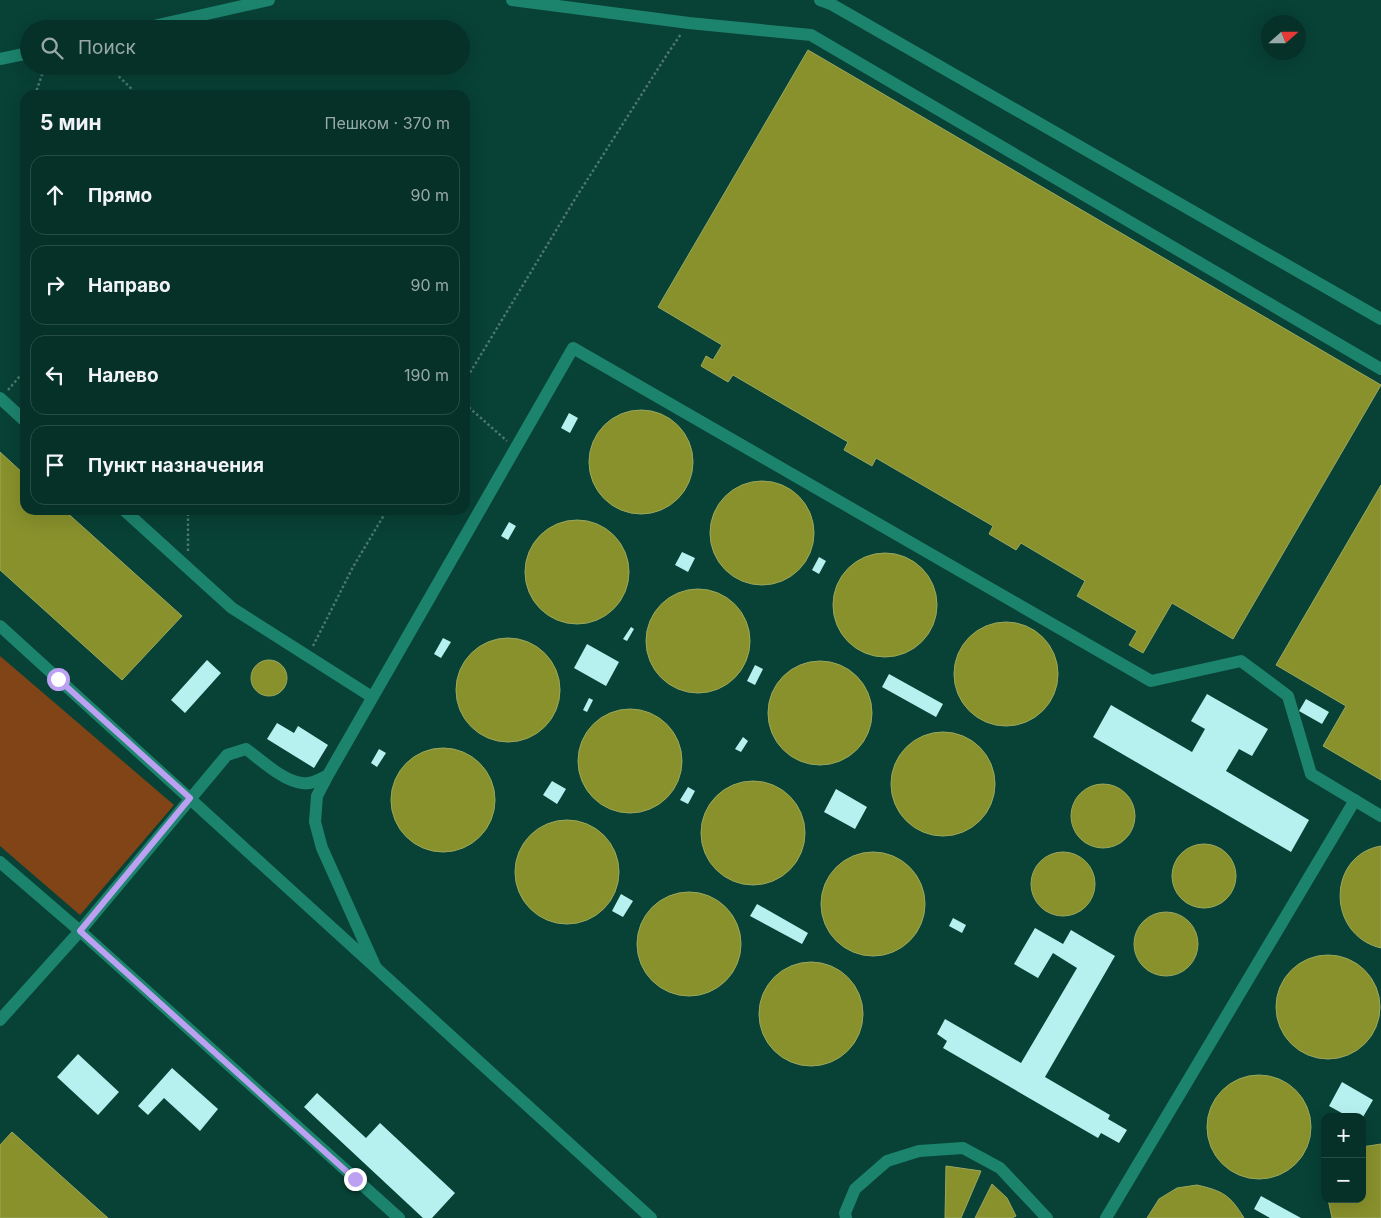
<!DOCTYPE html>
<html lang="ru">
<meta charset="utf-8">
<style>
:root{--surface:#063128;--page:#0f3930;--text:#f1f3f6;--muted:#98a9a8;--line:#274c45}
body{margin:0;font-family:Inter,sans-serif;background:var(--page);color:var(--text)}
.controls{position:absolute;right:15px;bottom:15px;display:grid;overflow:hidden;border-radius:10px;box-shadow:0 5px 20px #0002}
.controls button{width:45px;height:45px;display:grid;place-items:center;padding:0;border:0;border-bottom:1px solid var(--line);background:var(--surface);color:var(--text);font:25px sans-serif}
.compass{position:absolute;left:1261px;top:15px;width:45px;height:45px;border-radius:50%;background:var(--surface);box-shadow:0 5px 20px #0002;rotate:69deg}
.stop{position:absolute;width:15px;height:15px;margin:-11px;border:4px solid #bca0f2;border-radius:50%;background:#fff}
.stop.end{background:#bca0f2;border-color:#fff;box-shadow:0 1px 5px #0008}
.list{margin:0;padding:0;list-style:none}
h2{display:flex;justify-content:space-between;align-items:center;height:65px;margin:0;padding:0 20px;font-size:21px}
h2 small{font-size:16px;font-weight:400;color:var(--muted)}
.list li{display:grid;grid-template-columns:32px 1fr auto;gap:15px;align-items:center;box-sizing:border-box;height:80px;margin:0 10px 10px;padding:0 10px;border:1px solid var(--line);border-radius:15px}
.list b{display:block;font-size:19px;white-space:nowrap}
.list em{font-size:16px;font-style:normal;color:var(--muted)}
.icon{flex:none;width:28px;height:28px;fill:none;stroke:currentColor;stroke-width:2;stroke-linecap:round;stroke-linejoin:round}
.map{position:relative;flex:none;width:1381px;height:1218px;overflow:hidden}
.search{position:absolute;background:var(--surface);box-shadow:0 5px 20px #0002;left:20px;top:20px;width:450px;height:55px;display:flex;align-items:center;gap:12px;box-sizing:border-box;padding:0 18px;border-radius:28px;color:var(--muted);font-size:19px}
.panel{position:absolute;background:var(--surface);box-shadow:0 5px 20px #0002;left:20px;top:90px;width:450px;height:425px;border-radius:15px}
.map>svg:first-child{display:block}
.green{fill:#804416}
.water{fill:#88912c;stroke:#9aa85f}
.building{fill:#b6f1f0}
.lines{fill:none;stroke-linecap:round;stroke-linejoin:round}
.path{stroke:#4a786d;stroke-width:2.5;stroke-dasharray:2.5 2.5;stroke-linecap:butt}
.minor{stroke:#1c836d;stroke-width:12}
.route{stroke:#bca0f2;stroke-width:6}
</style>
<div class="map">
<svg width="1381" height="1218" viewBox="0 0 1381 1218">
<rect width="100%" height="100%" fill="#084135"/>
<!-- green -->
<path class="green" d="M0 656 174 805 80 915 0 846Z"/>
<!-- water -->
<path class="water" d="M808 50 1381 385 1233 639 1172 603 1143 653 1129 645 1137 631 1077 596 1085 581 1021 543 1016 550 989 534 993 526 876 458 872 466 844 450 848 442 733 375 728 382 701 366 706 356 713 360 722 345 658 307Z
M589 462a52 52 0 1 1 104 0a52 52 0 1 1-104 0Z
M0 452 25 475V510H64L182 616 122 680 0 570Z
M710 533a52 52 0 1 1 104 0a52 52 0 1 1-104 0Z
M1381 485V780L1323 746 1346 706 1276 665Z
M525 572a52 52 0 1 1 104 0a52 52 0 1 1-104 0Z
M833 605a52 52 0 1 1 104 0a52 52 0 1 1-104 0Z
M646 641a52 52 0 1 1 104 0a52 52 0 1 1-104 0Z
M954 674a52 52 0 1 1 104 0a52 52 0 1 1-104 0Z
M456 690a52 52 0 1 1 104 0a52 52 0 1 1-104 0Z
M251 678a18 18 0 1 1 36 0a18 18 0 1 1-36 0Z
M768 713a52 52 0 1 1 104 0a52 52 0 1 1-104 0Z
M578 761a52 52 0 1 1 104 0a52 52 0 1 1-104 0Z
M891 784a52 52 0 1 1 104 0a52 52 0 1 1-104 0Z
M391 800a52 52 0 1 1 104 0a52 52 0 1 1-104 0Z
M701 833a52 52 0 1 1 104 0a52 52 0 1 1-104 0Z
M1071 816a32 32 0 1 1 64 0a32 32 0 1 1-64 0Z
M515 872a52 52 0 1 1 104 0a52 52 0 1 1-104 0Z
M1172 876a32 32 0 1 1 64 0a32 32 0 1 1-64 0Z
M1381 846V948C1326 935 1327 855 1381 846Z
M821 904a52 52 0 1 1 104 0a52 52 0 1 1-104 0Z
M1031 884a32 32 0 1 1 64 0a32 32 0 1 1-64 0Z
M637 944a52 52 0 1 1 104 0a52 52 0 1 1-104 0Z
M1134 944a32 32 0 1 1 64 0a32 32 0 1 1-64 0Z
M1276 1007a52 52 0 1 1 104 0a52 52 0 1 1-104 0Z
M759 1014a52 52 0 1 1 104 0a52 52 0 1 1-104 0Z
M1207 1127a52 52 0 1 1 104 0a52 52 0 1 1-104 0Z
M12 1132 108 1218H0V1145Z
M1381 1144V1218H1332L1328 1199H1362V1147Z
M946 1166 981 1171 961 1218H945Z
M992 1184 1007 1198 1016 1216 1012 1218H975Z
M1197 1185C1223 1191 1230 1195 1244 1218H1147L1159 1199 1177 1188Z"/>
<!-- building -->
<path class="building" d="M569 413 578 418 570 433 561 428Z
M509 522 516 526 508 540 501 536Z
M682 552 695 558 688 572 675 565Z
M819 557 826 561 819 574 812 570Z
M631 627 634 629 627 641 623 639Z
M443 638 451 642 441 658 434 654Z
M587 644 619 662 606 686 574 668Z
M207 660 221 673 185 713 171 700Z
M755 665 763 669 755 685 747 681Z
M889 674 943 704 936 717 882 687Z
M1207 694 1268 729 1252 756 1239 749 1226 771 1309 820 1291 852 1093 737 1111 705 1192 752 1205 729 1191 721Z
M589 698 593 700 587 712 583 710Z
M1306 699 1329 712 1322 724 1299 711Z
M277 723 294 733 298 726 328 745 314 768 267 739Z
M743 737 748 741 741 752 735 749Z
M379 749 386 753 377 767 371 763Z
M552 781 566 789 557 804 543 795Z
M688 787 695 791 688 804 680 800Z
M836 789 867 807 855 829 824 812Z
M621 894 633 901 623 917 612 911Z
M757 904 808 933 802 944 750 916Z
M953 918 966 925 962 933 949 926Z
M1035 928 1063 944 1071 930 1115 956 1045 1077 1110 1115 1108 1119 1127 1130 1119 1143 1101 1133 1098 1138 943 1048 947 1041 937 1034 945 1019 1021 1063 1077 968 1053 953 1038 978 1014 964Z
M78 1054 119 1092 98 1115 57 1077Z
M172 1068 218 1109 200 1131 164 1098 148 1115 138 1106Z
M1342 1082 1373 1100 1363 1117H1349L1329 1106Z
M317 1093 366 1138 380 1123 455 1193 432 1218H423L304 1107Z
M1261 1196 1301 1218H1270L1254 1209Z"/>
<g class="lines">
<!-- path -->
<path class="path" d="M108 66 138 95
M35 95 45 66
M465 381 575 199 668 53 681 34
M8 390 25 370
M465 404 507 441
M188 551V510
M313 646 353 567 387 510"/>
<!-- minor -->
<path class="minor" d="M512 0 689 23 811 35 1381 369
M820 0 831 4 1381 319
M140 29 269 0
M0 59 29 53
M0 398 25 421
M124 510 232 608 372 697
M0 626 651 1218
M0 862 80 931 399 1218
M376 968 322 848 315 822 317 796 328 775 573 348 1151 681 1241 661 1288 696 1311 774 1381 816
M0 1020 80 931 227 755 246 749C261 760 283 781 302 783 311 785 320 779 328 775
M846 1218 845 1213 855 1189 887 1161 919 1151 963 1148 1000 1168 1047 1218
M1106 1218 1355 800"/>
</g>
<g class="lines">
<!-- route -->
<path class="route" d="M58 679 190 798 80 931 355 1179"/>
</g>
</svg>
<div class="controls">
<button>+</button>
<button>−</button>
</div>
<svg class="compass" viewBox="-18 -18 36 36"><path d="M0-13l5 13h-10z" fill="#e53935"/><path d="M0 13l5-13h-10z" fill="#98a9a8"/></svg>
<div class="stop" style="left:58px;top:679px"></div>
<div class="stop end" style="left:355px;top:1179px"></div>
<div class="search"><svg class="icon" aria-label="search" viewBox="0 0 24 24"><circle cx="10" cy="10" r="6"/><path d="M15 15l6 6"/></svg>Поиск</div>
<section class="panel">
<h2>5 мин<small>Пешком · 370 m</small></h2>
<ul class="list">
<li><svg class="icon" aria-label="ahead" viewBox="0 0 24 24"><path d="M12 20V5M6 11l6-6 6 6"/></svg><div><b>Прямо</b></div><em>90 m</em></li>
<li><svg class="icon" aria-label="right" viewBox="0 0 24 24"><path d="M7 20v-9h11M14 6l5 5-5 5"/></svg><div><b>Направо</b></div><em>90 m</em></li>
<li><svg class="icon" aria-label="left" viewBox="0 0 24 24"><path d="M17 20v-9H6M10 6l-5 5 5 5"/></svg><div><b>Налево</b></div><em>190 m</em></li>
<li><svg class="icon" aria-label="arrive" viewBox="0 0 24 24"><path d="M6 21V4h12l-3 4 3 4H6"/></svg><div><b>Пункт назначения</b></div></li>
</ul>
</section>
</div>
